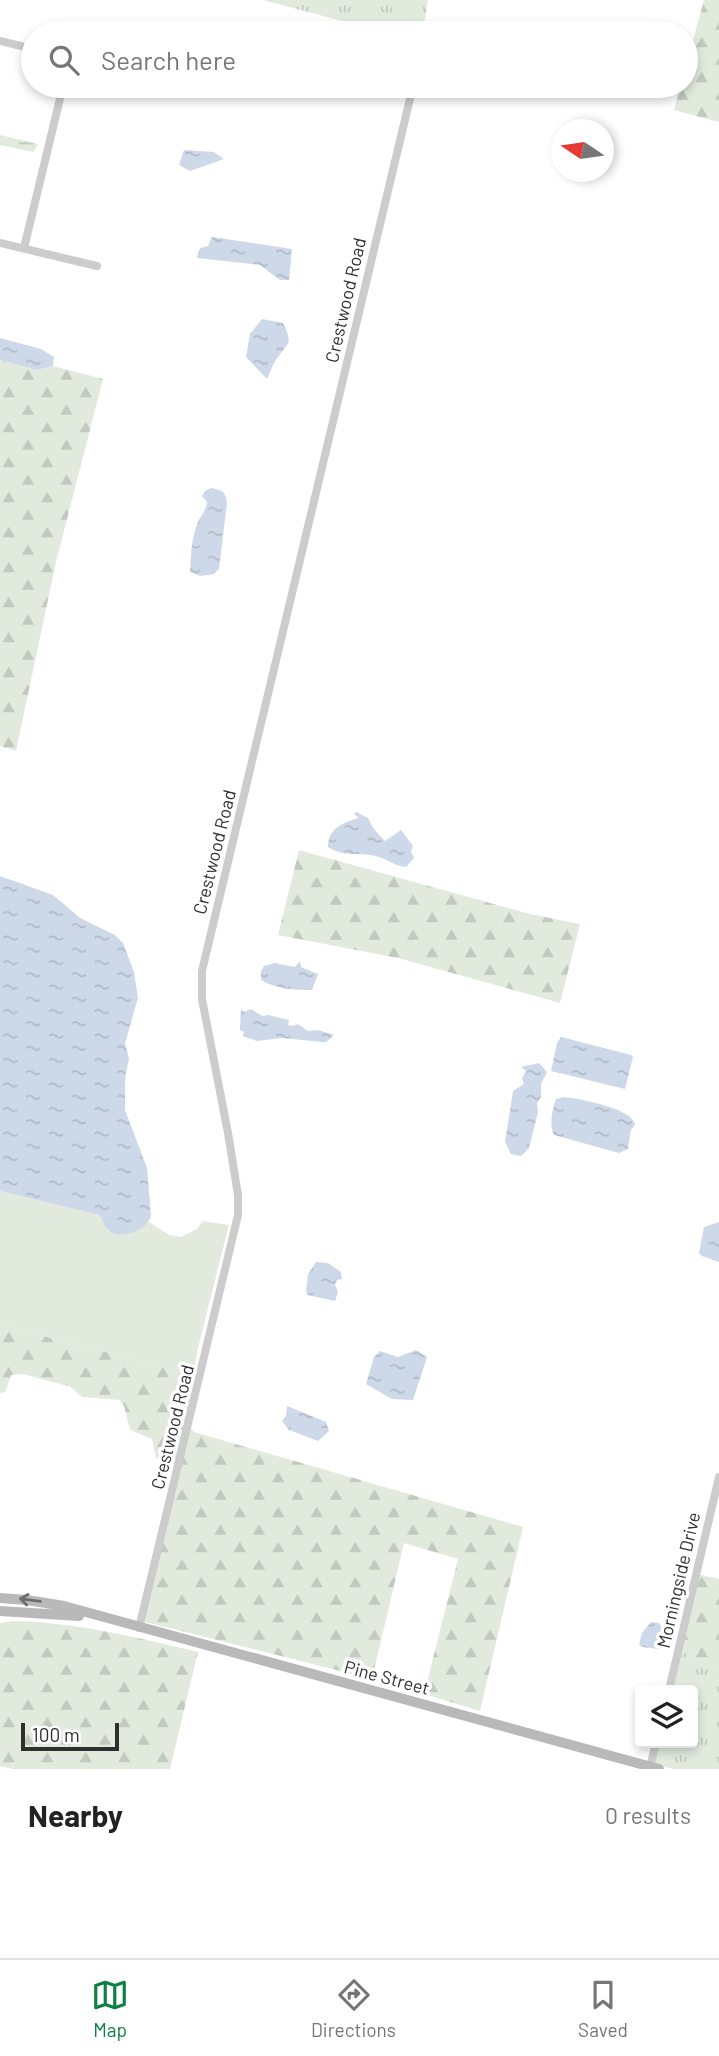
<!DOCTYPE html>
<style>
:root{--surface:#fff;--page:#f6f6f6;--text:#222;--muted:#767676;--line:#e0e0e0;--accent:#0b8043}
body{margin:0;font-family:Barlow,sans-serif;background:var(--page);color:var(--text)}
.controls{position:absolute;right:21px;bottom:21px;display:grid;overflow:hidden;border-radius:7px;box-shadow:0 4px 10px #0003}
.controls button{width:63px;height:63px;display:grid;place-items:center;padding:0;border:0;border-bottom:2px solid var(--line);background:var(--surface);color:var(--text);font:35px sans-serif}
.compass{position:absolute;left:551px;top:119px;width:63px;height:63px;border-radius:50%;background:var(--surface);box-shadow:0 4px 10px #0003;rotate:283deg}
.scale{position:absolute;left:21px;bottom:18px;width:98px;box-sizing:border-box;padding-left:7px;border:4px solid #2f2f2f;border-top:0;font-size:19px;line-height:24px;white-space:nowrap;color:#2f2f2f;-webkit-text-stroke:5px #fff;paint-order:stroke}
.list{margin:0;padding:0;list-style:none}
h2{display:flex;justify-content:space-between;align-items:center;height:91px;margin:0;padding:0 28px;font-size:30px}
h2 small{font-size:23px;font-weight:400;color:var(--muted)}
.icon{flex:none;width:38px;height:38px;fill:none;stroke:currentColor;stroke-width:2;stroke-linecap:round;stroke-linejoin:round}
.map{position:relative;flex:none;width:719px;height:1769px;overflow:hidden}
.search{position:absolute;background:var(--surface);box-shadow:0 4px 10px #0003;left:21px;right:21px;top:21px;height:77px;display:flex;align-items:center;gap:18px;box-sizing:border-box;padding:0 24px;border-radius:38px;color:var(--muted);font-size:26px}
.sheet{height:189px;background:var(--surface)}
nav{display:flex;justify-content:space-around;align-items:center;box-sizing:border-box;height:98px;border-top:2px solid var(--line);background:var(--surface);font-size:19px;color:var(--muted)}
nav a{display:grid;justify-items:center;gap:4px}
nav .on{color:var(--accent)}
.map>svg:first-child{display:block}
.grass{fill:url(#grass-tufts)}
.forest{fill:url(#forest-firs)}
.wetland{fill:url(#wetland-marsh)}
.park{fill:#e2eade}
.water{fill:url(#water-ripples)}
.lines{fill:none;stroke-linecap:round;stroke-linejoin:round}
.minor{stroke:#ccc;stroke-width:8}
.secondary{stroke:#b9b9b9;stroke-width:10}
.oneway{stroke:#6d6d6d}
.labels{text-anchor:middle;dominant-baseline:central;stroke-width:7;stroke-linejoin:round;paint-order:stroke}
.street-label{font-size:18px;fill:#2f2f2f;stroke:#fff}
</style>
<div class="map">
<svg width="719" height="1769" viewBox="0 0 719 1769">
<defs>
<pattern id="grass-tufts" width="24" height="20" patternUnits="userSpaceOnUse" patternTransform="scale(1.75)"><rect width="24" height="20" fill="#e2eade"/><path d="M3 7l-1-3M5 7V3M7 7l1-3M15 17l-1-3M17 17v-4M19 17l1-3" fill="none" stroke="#c2c9bf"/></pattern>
<pattern id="forest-firs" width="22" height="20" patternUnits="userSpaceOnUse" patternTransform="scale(1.75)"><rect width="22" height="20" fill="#e2eade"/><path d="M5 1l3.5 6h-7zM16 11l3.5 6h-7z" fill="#c2c9bf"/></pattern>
<pattern id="wetland-marsh" width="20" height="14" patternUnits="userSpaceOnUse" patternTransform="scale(1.75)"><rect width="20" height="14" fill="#e2eade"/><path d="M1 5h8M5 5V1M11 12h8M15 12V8" fill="none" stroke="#c2c9bf"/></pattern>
<pattern id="water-ripples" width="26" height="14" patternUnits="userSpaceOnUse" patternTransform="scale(1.75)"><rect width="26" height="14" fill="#cdd8e8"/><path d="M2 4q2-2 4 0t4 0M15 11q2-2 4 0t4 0" fill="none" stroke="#b0bac7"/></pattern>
</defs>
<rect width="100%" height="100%" fill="#fff"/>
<!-- grass -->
<path class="grass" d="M263 0H428L423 33H387Z
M679 1650 713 1666 719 1667V1769H673L654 1764 658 1743H693V1690H670Z"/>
<!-- forest -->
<path class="forest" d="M704 0H719V122L674 110 680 86H686V66Z
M0 360 37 370 53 366 103 379 56 562 16 751 0 746Z
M299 850 530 914 580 924 560 1003 398 958 278 935Z
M0 1325 194 1374 187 1423 194 1432 523 1527 480 1711 424 1694 458 1559 404 1543 372 1679 141 1621 181 1467 156 1458 152 1439 130 1430 124 1406 119 1400 82 1397 71 1387 23 1374 11 1375 5 1392 0 1393Z
M697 1574 719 1579V1667L713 1666 679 1650Z
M18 1621C79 1623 139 1638 198 1652L170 1769H13L0 1766V1623Z"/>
<!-- wetland -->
<path class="wetland" d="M0 135 38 144 33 152 0 145Z"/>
<!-- park -->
<path class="park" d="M0 1191 99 1215 108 1231 129 1234 149 1222 169 1235 181 1237 197 1229 203 1221 229 1225 197 1352 194 1374 0 1325Z"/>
<!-- water -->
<path class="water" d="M184 150 214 152 224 159 190 171 179 165Z
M212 237 292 249 289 280H280L260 265 197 258 200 248 208 246Z
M262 319 283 323C293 344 289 342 277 358 273 364 270 372 267 379L246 357 250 334Z
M0 338 41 349 54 357 53 366 37 370 0 360Z
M211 488C221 490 226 491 227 503L219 569 214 574 200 576 190 572C191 555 191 539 198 522 201 515 206 511 207 502L202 496 205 491Z
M356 812 368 818C372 828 378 834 385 841L401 830 413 846 411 852 414 858 406 867C395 866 389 860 379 857 361 851 348 859 328 847 328 828 344 822 359 818L354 814Z
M0 876 53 895 80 918 115 935 123 943 134 972 138 998 125 1043 129 1059 125 1077V1110L147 1168 151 1216C148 1230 119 1241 108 1230 104 1226 102 1219 99 1215L0 1191Z
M300 961 301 967 318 974 312 990C296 990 275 989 261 980V971L264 966 274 963 295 967Z
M241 1009 244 1012 251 1009 262 1016 268 1015 289 1020 288 1025 293 1026 298 1024 308 1031 318 1030 334 1035 326 1042H322L282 1038 257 1041 243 1036 244 1032 240 1030Z
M561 1037 631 1055 633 1057 625 1089 551 1071 557 1043Z
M539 1063 547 1072 541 1084V1097L537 1103 538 1112 529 1148 521 1156 511 1154 505 1142 513 1091 524 1084 522 1078 526 1071 521 1067Z
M564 1097C580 1099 633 1108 635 1125L631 1130 628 1149 619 1153 554 1135C549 1125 552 1110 556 1099Z
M719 1222V1262L702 1256 699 1253 704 1227Z
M316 1262 328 1263 341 1272 342 1279 337 1280 335 1285 338 1292 335 1301 308 1295 306 1291 308 1274Z
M416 1350 427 1357 413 1400 392 1399 366 1384 374 1357 380 1351 398 1357Z
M287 1406 326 1422 329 1431 318 1441 289 1430 282 1421 286 1416Z
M651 1622 659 1623 665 1633 664 1643 659 1649 642 1647 639 1644 642 1633Z"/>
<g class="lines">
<!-- minor -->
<path class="minor" d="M0 41 33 49
M0 243 97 266
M24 248 63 86
M139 1628 238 1215V1195L228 1133 202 999V971L413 86
M669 1690 719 1477
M650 1767 656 1743"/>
<!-- secondary -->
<path class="secondary" d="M0 1598 27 1600 64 1606 659 1769
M0 1611 79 1616"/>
</g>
<!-- one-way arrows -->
<defs><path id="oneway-shaft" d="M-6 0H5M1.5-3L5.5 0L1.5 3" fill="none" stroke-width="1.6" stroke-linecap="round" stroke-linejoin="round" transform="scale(1.75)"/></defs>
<use class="oneway" href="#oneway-shaft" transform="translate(30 1600) rotate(-173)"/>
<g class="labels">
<!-- street labels -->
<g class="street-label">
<text transform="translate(345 300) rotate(-77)">Crestwood Road</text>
<text transform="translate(214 852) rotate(-76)">Crestwood Road</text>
<text transform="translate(172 1427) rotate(-76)">Crestwood Road</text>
<text transform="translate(678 1580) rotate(-77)">Morningside Drive</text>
<text transform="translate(387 1677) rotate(15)">Pine Street</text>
</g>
</g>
</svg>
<div class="controls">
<button><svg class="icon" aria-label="layers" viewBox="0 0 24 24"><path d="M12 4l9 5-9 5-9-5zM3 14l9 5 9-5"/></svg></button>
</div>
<svg class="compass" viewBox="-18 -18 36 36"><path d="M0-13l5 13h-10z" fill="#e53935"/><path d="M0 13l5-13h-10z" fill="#767676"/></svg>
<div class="scale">100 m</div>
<div class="search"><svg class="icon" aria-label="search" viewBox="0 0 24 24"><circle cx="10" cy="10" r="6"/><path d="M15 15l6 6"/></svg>Search here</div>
</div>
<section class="sheet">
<h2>Nearby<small>0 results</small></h2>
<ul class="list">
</ul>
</section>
<nav>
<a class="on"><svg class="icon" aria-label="map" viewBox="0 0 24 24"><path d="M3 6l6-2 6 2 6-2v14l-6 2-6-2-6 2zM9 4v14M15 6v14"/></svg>Map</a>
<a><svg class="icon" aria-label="directions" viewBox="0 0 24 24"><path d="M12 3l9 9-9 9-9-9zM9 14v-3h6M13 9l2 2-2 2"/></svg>Directions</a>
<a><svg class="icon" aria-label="saved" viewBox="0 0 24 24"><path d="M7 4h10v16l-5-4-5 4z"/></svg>Saved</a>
</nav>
